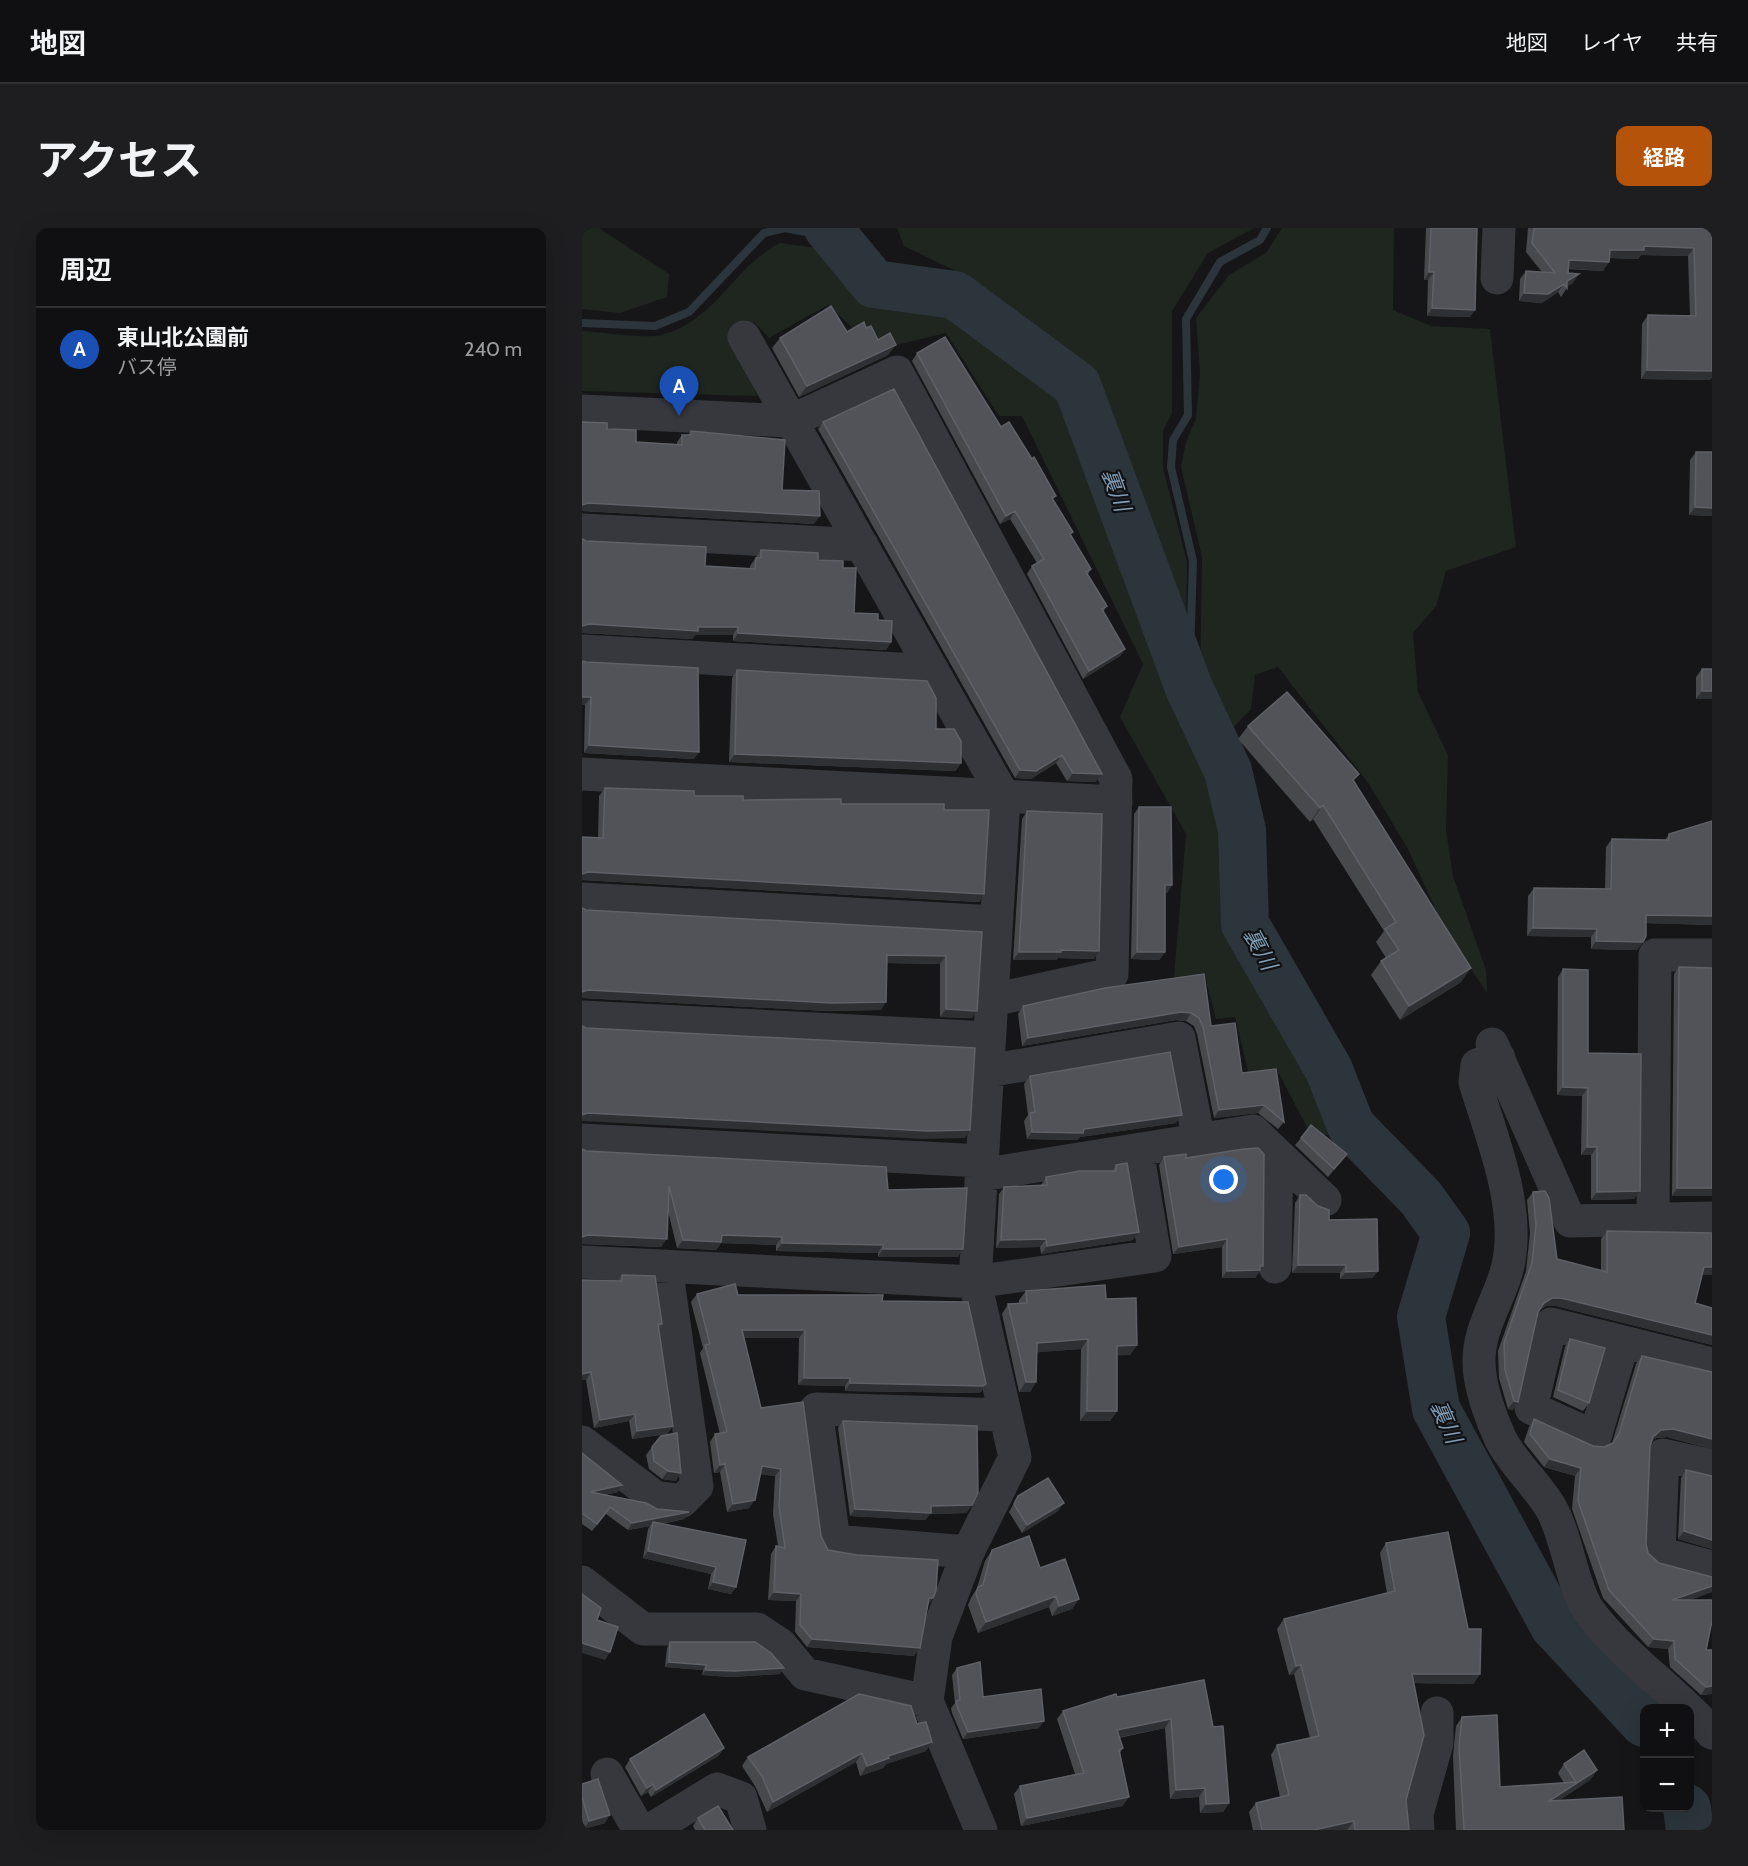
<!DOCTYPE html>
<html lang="ja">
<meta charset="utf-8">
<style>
:root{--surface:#101012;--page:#1e1e20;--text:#f1f3f6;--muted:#9c9d9f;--line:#303032;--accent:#b45309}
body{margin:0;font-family:Cabin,"Noto Sans JP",sans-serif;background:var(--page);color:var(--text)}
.controls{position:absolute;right:18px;bottom:18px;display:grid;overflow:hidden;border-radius:12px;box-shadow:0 6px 24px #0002}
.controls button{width:54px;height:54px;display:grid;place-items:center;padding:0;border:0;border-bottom:2px solid var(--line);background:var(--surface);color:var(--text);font:30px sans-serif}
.you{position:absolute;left:642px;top:952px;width:21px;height:21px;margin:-15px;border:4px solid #fff;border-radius:50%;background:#1a73e8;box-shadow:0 0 0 9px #1a73e833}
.badge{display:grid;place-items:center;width:39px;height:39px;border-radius:50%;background:var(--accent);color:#fff;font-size:20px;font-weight:700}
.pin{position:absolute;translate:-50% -50px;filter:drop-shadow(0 2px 3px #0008)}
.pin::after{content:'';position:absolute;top:32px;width:21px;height:18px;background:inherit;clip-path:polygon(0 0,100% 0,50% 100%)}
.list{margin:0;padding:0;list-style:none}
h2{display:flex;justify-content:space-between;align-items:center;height:78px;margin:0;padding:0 24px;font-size:26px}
h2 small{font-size:20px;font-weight:400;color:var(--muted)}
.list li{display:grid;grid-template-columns:39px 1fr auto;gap:18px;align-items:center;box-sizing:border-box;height:84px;padding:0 24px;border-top:2px solid var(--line)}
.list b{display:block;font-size:22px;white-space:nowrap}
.list p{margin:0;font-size:20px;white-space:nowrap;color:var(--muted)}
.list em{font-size:20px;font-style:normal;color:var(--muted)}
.map{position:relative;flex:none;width:1130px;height:1602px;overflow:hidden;border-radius:12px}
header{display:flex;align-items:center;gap:36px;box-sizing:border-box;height:84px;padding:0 30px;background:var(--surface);border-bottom:2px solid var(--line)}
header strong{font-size:28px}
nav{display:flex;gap:33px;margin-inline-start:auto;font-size:21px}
.intro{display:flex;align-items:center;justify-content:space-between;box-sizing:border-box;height:144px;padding:0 36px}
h1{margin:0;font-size:42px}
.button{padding:15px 27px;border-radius:12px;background:var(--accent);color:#fff;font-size:21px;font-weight:700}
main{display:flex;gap:36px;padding:0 36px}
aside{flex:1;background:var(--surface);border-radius:12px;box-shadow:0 6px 24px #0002}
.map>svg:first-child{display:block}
.green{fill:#1e261f}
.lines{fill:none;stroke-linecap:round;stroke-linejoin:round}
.stream{stroke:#2c353c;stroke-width:8}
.river{stroke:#2c353c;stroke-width:48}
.minor{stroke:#37383d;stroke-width:33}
.wall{fill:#47494d}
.shaded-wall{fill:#2f3033}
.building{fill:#525359;stroke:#5f6168;stroke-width:1.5}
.labels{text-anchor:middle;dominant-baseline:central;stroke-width:4.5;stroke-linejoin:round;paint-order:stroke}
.water-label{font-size:22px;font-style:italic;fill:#7f9bb3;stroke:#111113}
</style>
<header>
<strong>地図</strong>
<nav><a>地図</a><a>レイヤ</a><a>共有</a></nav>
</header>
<div class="intro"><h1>アクセス</h1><a class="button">経路</a></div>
<main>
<aside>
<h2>周辺<small></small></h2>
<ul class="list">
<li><span class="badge" style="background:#1a4fb4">A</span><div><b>東山北公園前</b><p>バス停</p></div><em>240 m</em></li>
</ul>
</aside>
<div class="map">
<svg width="1130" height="1602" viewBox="0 0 1130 1602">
<rect width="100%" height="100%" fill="#161618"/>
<!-- green -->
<path class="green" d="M0 0H17L87 46 85 69 38 85 0 81Z
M315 0H672L626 25 590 83V185L581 203V240L605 334 604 418 508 146 378 45 322 18Z
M700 0H812L811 82 849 98 908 101 934 319 864 343 854 378 831 405 836 464 866 527 864 602 871 648 904 742 905 765 863 702 826 621 787 556 696 439 673 447 669 481 648 503 618 458 620 329 599 239 604 214 614 191 618 145 614 90 647 47 684 25Z
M198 15 249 22 285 68 368 82 487 164 596 461 638 545 647 608 655 697 676 747 730 833 758 907H729L695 842 666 843 653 789 634 791 623 749H592L604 606 538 489 561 436 440 188H417L364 105 294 122 246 77 187 110 172 94 149 106 175 168 0 163V103C19 104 63 111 79 107 133 94 152 38 198 15Z"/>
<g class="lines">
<!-- stream -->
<path class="stream" d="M0 95 73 98 107 84 182 5 203 0 255 10
M607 460 611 333 589 239 591 212 606 187 604 91 638 34 678 12 685 0"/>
<!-- river -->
<path class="river" d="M246 0 292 56 373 67 495 157 607 460 646 543 660 602 663 696 747 842 769 898 839 970 864 1005 839 1089 854 1181 972 1398 1062 1495
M1105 1580 1108 1602"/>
<!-- minor -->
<path class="minor" d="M915 50 917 0
M162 109 422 569 393 1054 433 1229 386 1324 354 1409 345 1473 399 1602
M0 183 209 193 315 144 534 551 530 746 410 772
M0 302 280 317
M0 423 351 443
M0 546 534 574
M0 671 414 694
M0 789 407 810
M910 816 988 993 1130 990
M917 830 895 837 893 854C909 908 935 969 928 1026 924 1063 896 1096 897 1134 897 1158 909 1191 919 1212 932 1237 956 1257 970 1282 985 1309 990 1356 1005 1380 1036 1425 1093 1463 1130 1505
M406 843 597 810 617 913
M0 912 400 933
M399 947 671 903 743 972
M1071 991 1073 727H1130
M0 1034 393 1054 573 1028 555 922
M693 1039 695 926
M1041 1114 1013 1209 949 1180 969 1096 1130 1136
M0 1214 73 1269 100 1273 115 1258 84 1038
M1130 1238 1081 1227 1077 1325 1130 1339
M386 1324 252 1313 234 1181 423 1187
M0 1354 61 1401H175L198 1416 223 1446 345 1473
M25 1546 57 1602
M68 1602 135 1561 159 1570 168 1602
M836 1602 835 1586 855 1515V1485"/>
</g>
<!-- wall -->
<path class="wall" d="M844 0H895L888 89 845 88 846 52H842Z
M946 0H1130L1128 152 1059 151 1060 96 1066 87 1108 88 1106 28 1059 27 1056 31 1028 30 1021 43 986 41V45L991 55 985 58V60L979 69 976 64 960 75 937 73 938 51 944 43 960 44 944 24Z
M284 100 306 127 217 169 190 120 198 110 265 104Z
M335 125 419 199 450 231 474 268 471 271 489 307 509 341 506 346 525 378 521 384 543 421 538 428 501 451 445 346 450 338 455 335 428 291 418 296 330 133Z
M0 194 25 201 54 214 95 216V214L100 207H106L109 203 200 262 232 296 0 283Z
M241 194 514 554 485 553 474 535 449 551 433 550 236 201Z
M1114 224H1130V288L1107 287 1108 232Z
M4 313 123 338 168 341V338L179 322 236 332 261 340 272 385 296 392 309 414 304 422 151 413V407H113L110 411 0 405Z
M0 433 112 531 2 525 3 477Z
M1120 441H1130V471H1114V449Z
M155 442 354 501 379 535 373 543 147 534 150 450Z
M666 498 772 554 879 754 818 792 789 747 799 733 804 730 794 714 802 703 731 591 728 594 656 511Z
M23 560 161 572 362 582 402 666 397 674 0 652V609L16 610 17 568Z
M557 579 590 657 585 665H583V724L577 732 549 731 552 586Z
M445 583 512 731 476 730 474 732H431L440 591Z
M1130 593V697L1064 695 1061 714 1055 722 1009 721V709L945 708 946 668 952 660 1023 661 1024 619 1030 611 1083 612 1087 606Z
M4 682 400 704 390 790 358 789V736L305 735 299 782 244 783 0 770Z
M1097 739 1130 968H1090L1092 746Z
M981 741 1006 825 1052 971 1009 972V927H999L1000 868 975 867 976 749Z
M622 746 629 798 660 845 702 894 696 901 676 885 632 890 615 806 612 798 604 793 594 792 440 818 436 786 441 778Z
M448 848 594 895 498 909 495 912 445 911 442 893 446 887 442 856Z
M719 910 765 926 746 949 713 917Z
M0 921 4 923 306 962 376 1029H296V1025L194 1023V1017L139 1015 134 1022 95 1020 86 983 79 1019 0 1016Z
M582 929 604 930 681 1038 673 1050H640V1019L591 1026 577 937Z
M534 937 551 1012 459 1026 458 1019 414 1020 417 966 422 959 459 957 464 949 530 943Z
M951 964 975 1031 1019 1043V1011L1025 1003 1130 1005V1047H1120L1113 1075 1130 1080V1117L974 1078H964L957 1082 956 1084 931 1182 926 1181 917 1150 916 1123 944 1043 948 1005 945 972Z
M718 967 747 992 796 1043 790 1050 758 1051V1045H710L713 975Z
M40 1047 80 1096 77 1100 91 1198 85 1206 50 1211 47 1193 12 1200 4 1152 36 1053Z
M444 1063 524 1071 555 1117 548 1127H535V1183L528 1193H498L499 1121 455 1124 454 1154 448 1164H437L420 1086 426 1076 437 1075V1072Z
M115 1066 300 1073 404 1156 399 1164 396 1165 263 1163V1158L216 1157 217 1110H162L179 1180 246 1322 346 1378 332 1428 225 1419 213 1404 214 1373 186 1372 189 1326 194 1318H196L191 1286 193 1248 178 1246 167 1280 145 1284 138 1244 132 1245 128 1214 133 1206H138L118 1125 121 1120 109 1074Z
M988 1111 1007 1175 1001 1183 971 1169 983 1119Z
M1060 1128 1130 1144V1221L1085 1209 1074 1210 1070 1213 1068 1218 1064 1316 1066 1325 1077 1335 1130 1364 1107 1372 1124 1422 1130 1466 1119 1467 1088 1439 1086 1421 1066 1419 1021 1370 990 1281 993 1248 962 1239 942 1214 947 1199 952 1191 1011 1218 1022 1219 1030 1215 1054 1136Z
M261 1193 390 1277 384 1285 348 1286 343 1292 268 1288 256 1200Z
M70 1219 94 1253 80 1251 67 1241 64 1227Z
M0 1225 36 1264 23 1267 75 1281 107 1284 102 1291 80 1296 164 1312 154 1359 149 1366 126 1361 129 1346 61 1330 66 1301 68 1298 46 1302 24 1286 10 1303 0 1296Z
M1104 1242 1130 1321 1096 1311 1099 1250Z
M436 1268 476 1283 440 1305 427 1284Z
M804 1315 886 1401 898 1446 891 1456 832 1455 824 1572 827 1602H671L667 1584 674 1575 698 1569 689 1527 695 1517 728 1510 712 1446 707 1447 695 1401 702 1391 805 1365 798 1325Z
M410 1322 458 1340 497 1371 490 1381 470 1388 467 1379 396 1405 386 1377 389 1370 395 1360 403 1333Z
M88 1414 198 1446 149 1449 120 1447 121 1442 83 1439 85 1420Z
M375 1440 401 1469 457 1500 381 1511 370 1485 369 1480 373 1475 370 1447Z
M622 1452 647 1575 641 1584 618 1585 617 1569 588 1571 583 1500 537 1510 541 1520 538 1525 547 1569 540 1578 439 1598 432 1566 438 1558 493 1546 475 1491 481 1483 535 1469Z
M880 1489 918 1559 982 1555 976 1545 982 1536 1015 1542 1008 1552 976 1573 1042 1602H874L871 1528 874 1498Z
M142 1520 136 1528 69 1569 66 1564 59 1568 43 1539 48 1531Z
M344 1523 304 1536 301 1540 278 1548 274 1534 185 1584 173 1558 160 1538 166 1529Z
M0 1556 23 1595 2 1601 0 1595Z
M116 1590 151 1602H113L111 1598Z"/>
<!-- shaded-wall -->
<path class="shaded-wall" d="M1062 18 1112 20 1106 28 1059 27 1056 31 1022 30 1028 22Z
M987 32 1027 34 1021 43 981 40Z
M847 44H852L846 52H842Z
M997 46 991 55 984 59 985 53Z
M982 56 976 64 960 75 937 73 942 65Z
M850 80 893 82 888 89 845 88Z
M314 117 306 127 217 169 225 158Z
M1065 142 1130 143V150L1128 152 1059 151Z
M6 275 238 288 232 296 0 283V277Z
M1113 279 1130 280V288L1107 287Z
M433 283 428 291 418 296 424 288Z
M7 396 116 399H156L151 407H113L110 411 0 405V398Z
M156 405 309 414 304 422 151 413Z
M543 421 538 428 501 451 507 443Z
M1120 463H1130V471H1114Z
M0 469H9L3 477H0Z
M7 517 117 524 112 531 2 525Z
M153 526 379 535 373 543 147 534Z
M480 527 474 535 449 551 433 550 438 542Z
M491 545 520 546 514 554 485 553Z
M741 577 731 591 728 594 738 580Z
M6 644 402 666 397 674 0 652V646Z
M583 657H590L585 665H578Z
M1064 687 1130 688V697L1059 695Z
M951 700 1015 701 1009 709 945 708Z
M1014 713 1061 714 1055 722 1009 721Z
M479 722 517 723 512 731 476 730 474 732H431L437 724Z
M555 724H583L577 732 549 731Z
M305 727 364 728 358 736 300 735Z
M889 740 879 754 818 792 827 778Z
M6 762 304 774 299 782 244 783 0 770V764Z
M364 781 395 783 390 790 358 789Z
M599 784 609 785 604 793 594 792 440 818 446 810Z
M981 859 1006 860 1000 868 975 867Z
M682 877 676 885 632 890 637 882Z
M6 885 388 902 383 910 341 911 0 893V887Z
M600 887 594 895 498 909 495 912 445 911 450 904 502 901Z
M1005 919H1015L1009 927H999Z
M1095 960H1130V968H1090Z
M1058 963 1052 971 1009 972 1015 964Z
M557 1004 551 1012 459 1026 465 1018Z
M6 1007 85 1011 79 1019 0 1016V1009Z
M140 1007 200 1009 194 1017 139 1015 134 1022 95 1020 101 1012Z
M464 1011 458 1019 414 1020 419 1012Z
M645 1011 640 1019 591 1026 597 1019Z
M200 1015 301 1017 296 1025 194 1023Z
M301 1021H381L376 1029H296Z
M716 1037H764L758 1045H710Z
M678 1038H681L673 1050H640L645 1043Z
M1122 1039H1130V1047H1116Z
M796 1043 790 1050 758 1051 764 1044Z
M970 1070H979L1130 1107V1117L974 1078H964L956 1083 962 1075Z
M160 1102H223L217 1110H154Z
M506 1111 499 1121 448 1125 455 1115Z
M555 1117 548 1127 528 1128 535 1118Z
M9 1144 4 1152H0V1146Z
M222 1150H268L263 1158 216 1157Z
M444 1154H454L448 1164H437Z
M268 1155 404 1156 399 1164 396 1165 263 1163Z
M932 1173 936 1174 931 1182 926 1181Z
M505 1183H535L528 1193H498Z
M53 1186 47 1193 12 1200 18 1192Z
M91 1198 85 1206 50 1211 55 1203Z
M1091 1201 1130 1211V1221L1085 1209 1074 1210 1065 1217 1071 1209 1079 1202Z
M968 1231 999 1240 993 1248 962 1239Z
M143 1236 138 1244 132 1245 138 1237Z
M180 1238 199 1241 193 1248 174 1246Z
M86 1243 99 1245 94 1253 80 1251Z
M40 1257 36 1264 3 1271 8 1264Z
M173 1272 167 1280 145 1284 151 1276Z
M482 1275 476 1283 440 1305 445 1297Z
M390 1277 384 1285 348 1286 343 1292 268 1288 273 1281Z
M107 1284 102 1291 71 1297V1294L68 1298 46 1302 50 1295Z
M1102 1303 1130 1312V1321L1096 1311Z
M66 1323 134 1339 129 1346 61 1330Z
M131 1354 154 1359 149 1366 126 1361Z
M1130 1358V1364L1085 1380 1090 1372Z
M192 1364 219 1366 214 1373 186 1372Z
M474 1368 467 1379 396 1405 404 1394Z
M347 1370H351L346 1378Z
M497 1371 490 1381 470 1388 477 1378Z
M230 1411 338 1420 332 1428 225 1419Z
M1072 1411 1092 1413 1086 1421 1066 1419Z
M0 1415 28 1424 23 1432 0 1425Z
M87 1434 124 1437 121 1442 83 1439Z
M719 1437 712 1446 707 1447 714 1438Z
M202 1440 198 1446 149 1449 120 1447 124 1442Z
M830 1446H898L891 1456 823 1455Z
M1130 1458V1466L1119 1467 1124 1459Z
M589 1491 583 1500 528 1511 535 1502Z
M462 1493 457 1500 381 1511 386 1504Z
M350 1514 344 1523 304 1536 301 1540 278 1548 285 1538 306 1528Z
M142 1520 136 1528 69 1569 74 1562Z
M280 1525 274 1534 185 1584 191 1574Z
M1015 1542 1008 1552 960 1583 967 1573Z
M71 1556 66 1564 59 1568 65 1560Z
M623 1560 617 1569 588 1571 594 1562Z
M547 1569 540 1578 439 1598 445 1590Z
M647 1575 641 1584 618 1585 624 1576Z
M28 1587 23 1595 2 1601 7 1593Z
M772 1593 765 1602H732Z"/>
<!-- building -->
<path class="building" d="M849 0H895L893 82 850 80 852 44H847Z
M952 0H1130V143L1065 142 1066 87 1114 88 1112 20 1062 18V22H1028L1027 34 987 32 986 45 997 46 985 53V60L982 56 966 66 942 65 944 43 973 45 950 15Z
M249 78 265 104 282 94 284 100 289 98 296 112 308 105 314 117 225 158 198 110Z
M363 109 419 199 427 194 450 231 452 229 474 268 470 270 491 304 488 306 509 341 504 344 525 378 520 381 543 421 507 443 450 338 462 331 433 283 424 288 335 125Z
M312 161 520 546 491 545 480 527 454 543 438 542 241 194Z
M0 194 25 195V201L54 202V214L100 217V207H109V203L203 212 200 262 237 263 238 288 6 275 0 277Z
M1114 224H1130V280L1113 279Z
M0 311 4 313 124 319 123 338 173 341 174 330H179V322L236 325V332L261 333V340H274L272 385 296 386V392L310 393 309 414 156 405V399H116V403L7 396 0 398Z
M0 433 4 434 116 440 117 524 7 517 9 469H0Z
M1120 441H1130V463H1120Z
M155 442 345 453 354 470V501H372L379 513V535L153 526Z
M705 464 777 546 771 552 889 740 827 778 799 733 817 722 803 701 814 694 741 577 738 580 666 498Z
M23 560 112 563V568H161V572L259 571V576H362V582H407L402 666 6 644 0 646V609L21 610Z
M557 579H589L590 657H583V724H555Z
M445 583 520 586 517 723 479 722V724H437Z
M1130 593V688L1064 687V708L1061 714 1014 713 1015 701 951 700 952 660 1029 661 1030 611 1087 612V606Z
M0 680 4 682 400 704 395 783 364 781V728L305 727 304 774 250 775 6 762 0 764Z
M1097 739 1130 740V960H1095Z
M981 741 1006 742V825L1059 826 1058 963 1015 964V919H1005L1006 860 981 859Z
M622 746 629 798 653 795 660 845 694 841 702 894 682 877 637 882 621 799 617 790 609 785 599 784 446 810 441 778 523 760Z
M0 798 4 800 393 820 388 902 346 903 6 885 0 887Z
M588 824 600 887 502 901 501 905 450 904 448 885 453 884 448 848Z
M729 897 765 926 752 941 719 910Z
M676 920 682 926 681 1038H678V1042L645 1043V1011L597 1019 582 929 604 926V930L662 921Z
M0 921 4 923 304 939 306 962 385 960 381 1021H301V1017L200 1015V1009L140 1007 139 1014 101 1012 87 958 85 1011 6 1007 0 1009Z
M545 935 557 1004 465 1018 464 1011 419 1012 422 959 465 957 464 949 498 943H534V937Z
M963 963 967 970 975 1031 1025 1044V1003L1130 1005V1039H1122L1113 1075 1130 1080V1107L979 1070H970L962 1075 956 1084 936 1174 932 1173 923 1142 922 1115 950 1035 954 997 951 964Z
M718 967H724L736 978 747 982V992L795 991 796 1043 764 1044V1037H716Z
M40 1047 73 1048 80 1096H76L91 1198 55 1203 53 1186 18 1192 9 1144 0 1146V1052L40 1053Z
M153 1056 156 1067H301L300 1073 386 1074 404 1156 401 1158 268 1155V1150H222L223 1102H160L179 1180 221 1174 239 1308 246 1322 275 1327 356 1332 354 1363 351 1370H347L338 1420 230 1411 218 1397 219 1366 192 1364 194 1318 203 1320 197 1278 199 1241 180 1238 173 1272 151 1276 143 1236 138 1237 133 1206 145 1204 123 1117 128 1116 115 1066Z
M523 1057 524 1071 554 1070 555 1117 535 1118V1183H505L506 1111 455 1115 454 1154H444L426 1076 445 1075 444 1063Z
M988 1111 1023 1120 1007 1175 976 1162Z
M1060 1128 1130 1144V1211L1091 1201 1079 1202 1071 1209 1068 1218 1064 1316 1066 1325 1077 1335 1130 1349V1358L1090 1372H1130V1393L1124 1422H1130V1458L1124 1459 1093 1431 1092 1413 1072 1411 1027 1362 996 1273 999 1240 968 1231 948 1206 952 1191 1011 1218 1022 1219 1031 1215 1037 1206Z
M261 1193 395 1198 396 1265 390 1277 349 1278V1285L273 1281Z
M95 1205 99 1245 86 1243 72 1233 70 1219 79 1208Z
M0 1225 40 1257 8 1264 64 1275 75 1281 107 1284 50 1295 28 1279 15 1296 0 1285Z
M1104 1242 1130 1248V1312L1102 1303Z
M466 1250 482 1275 445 1297 432 1276 436 1268Z
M71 1294 164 1312 154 1359 131 1354 134 1339 66 1323Z
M866 1304 886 1401H899L898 1446H830L842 1507 824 1572 827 1602H773L772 1593 732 1602H680L674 1575 707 1567 695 1517 737 1508 719 1437 714 1438 702 1391 813 1363 804 1315Z
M447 1308 458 1340 483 1331 497 1371 477 1378 474 1368 404 1394 394 1366 396 1359 401 1357 410 1322Z
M0 1366 19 1380 15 1392 36 1399 28 1424 0 1415Z
M88 1414H173L189 1425 202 1440 153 1443 124 1442V1437L87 1434Z
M398 1434 401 1469 459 1461 462 1493 386 1504 375 1478 374 1473 378 1472 375 1440Z
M622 1452 631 1499 641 1498 647 1575 624 1576 623 1560 594 1562 589 1491 535 1502 541 1520 537 1522 547 1569 445 1590 438 1558 502 1545 481 1483 534 1466 535 1469Z
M277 1466 329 1478 335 1496 344 1494 350 1514 306 1528 307 1530 285 1538 280 1525 191 1574 180 1548 166 1529Z
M122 1486 142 1520 74 1562 71 1556 65 1560 48 1531Z
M915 1487 918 1559 994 1554 982 1536 1002 1522 1015 1542 967 1573 1040 1569 1042 1602H882L877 1519 880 1489Z
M16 1551 28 1587 7 1593 0 1569V1556Z
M136 1578 151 1602H123L116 1590Z"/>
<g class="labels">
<!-- water labels -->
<g class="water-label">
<text transform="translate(534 262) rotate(70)">裏川</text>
<text transform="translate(678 721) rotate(62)">裏川</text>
<text transform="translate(864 1194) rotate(66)">裏川</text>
</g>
</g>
</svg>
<div class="controls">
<button>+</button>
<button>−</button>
</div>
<div class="you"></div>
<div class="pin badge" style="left:97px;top:188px;background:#1a4fb4">A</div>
</div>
</main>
